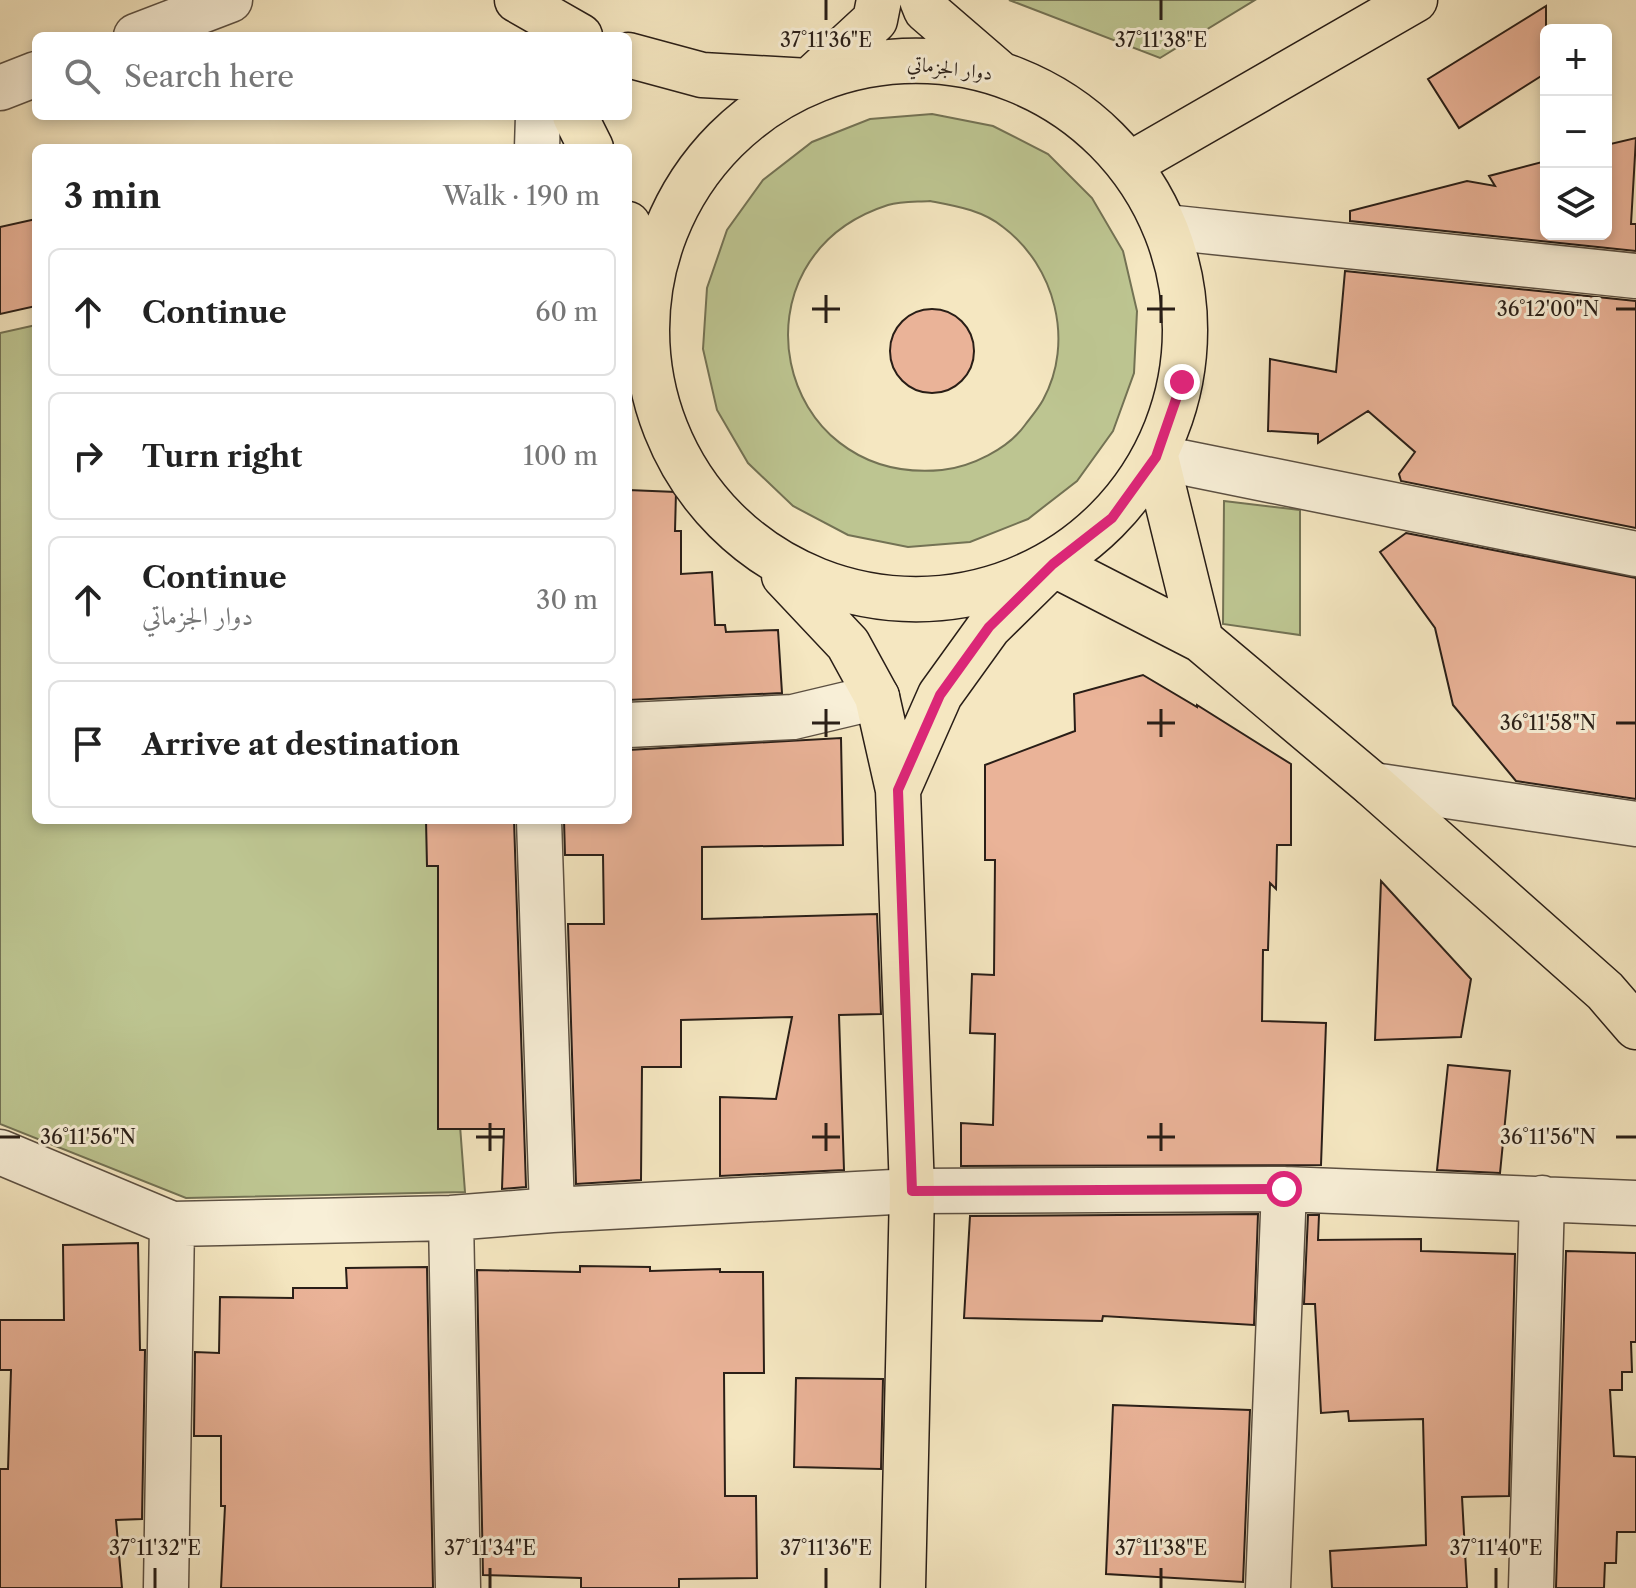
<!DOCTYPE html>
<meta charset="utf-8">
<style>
:root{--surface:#fff;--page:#f6f6f6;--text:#222;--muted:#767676;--line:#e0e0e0}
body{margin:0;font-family:"Libre Caslon Text",Amiri,serif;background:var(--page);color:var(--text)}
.controls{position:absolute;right:24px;top:24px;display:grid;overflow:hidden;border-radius:12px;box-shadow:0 4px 12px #0003}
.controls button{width:72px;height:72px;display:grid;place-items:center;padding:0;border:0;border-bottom:2px solid var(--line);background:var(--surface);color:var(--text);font:40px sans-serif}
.stop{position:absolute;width:24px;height:24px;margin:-18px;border:6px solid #db2777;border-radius:50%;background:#fff}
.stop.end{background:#db2777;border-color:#fff;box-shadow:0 2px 8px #0008}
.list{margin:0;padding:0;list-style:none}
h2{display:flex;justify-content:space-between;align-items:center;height:104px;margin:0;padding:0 32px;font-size:34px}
h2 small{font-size:26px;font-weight:400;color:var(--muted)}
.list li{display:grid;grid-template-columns:52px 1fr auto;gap:24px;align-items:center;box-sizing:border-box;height:128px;margin:0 16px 16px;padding:0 16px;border:2px solid var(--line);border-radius:12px}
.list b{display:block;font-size:30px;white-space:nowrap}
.list p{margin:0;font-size:26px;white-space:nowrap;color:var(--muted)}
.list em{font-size:26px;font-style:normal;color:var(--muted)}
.icon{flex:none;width:44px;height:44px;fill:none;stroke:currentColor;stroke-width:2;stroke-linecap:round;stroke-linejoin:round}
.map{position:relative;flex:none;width:1636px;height:1588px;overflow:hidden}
.search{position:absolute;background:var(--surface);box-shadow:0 4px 12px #0003;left:32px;top:32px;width:600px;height:88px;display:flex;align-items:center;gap:20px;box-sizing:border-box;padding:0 28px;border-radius:12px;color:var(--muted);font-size:30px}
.panel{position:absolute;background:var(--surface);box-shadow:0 4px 12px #0003;left:32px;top:144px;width:600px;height:680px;border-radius:12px}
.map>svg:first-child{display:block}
.green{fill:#bdc591;stroke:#737254;stroke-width:2;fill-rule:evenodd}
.building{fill:#eab398;stroke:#291e17;stroke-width:2}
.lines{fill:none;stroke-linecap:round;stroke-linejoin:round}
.minor-casing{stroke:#5c5042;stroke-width:47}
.major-casing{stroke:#291e17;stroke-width:47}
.minor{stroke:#f8efd7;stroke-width:44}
.major{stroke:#f5e7c1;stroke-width:44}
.route{stroke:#db2777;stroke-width:10}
.ticks{fill:none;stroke:#291e17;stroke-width:3}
.labels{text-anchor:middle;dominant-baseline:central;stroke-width:6;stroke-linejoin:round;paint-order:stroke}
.street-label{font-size:20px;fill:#291e17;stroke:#f8efd7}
.ticks-label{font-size:20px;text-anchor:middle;fill:#291e17;stroke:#f8efd7;stroke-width:6;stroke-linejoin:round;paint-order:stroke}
</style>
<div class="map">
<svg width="1636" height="1588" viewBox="0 0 1636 1588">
<rect width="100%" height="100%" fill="#f5e7c1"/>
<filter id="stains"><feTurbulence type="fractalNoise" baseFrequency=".0025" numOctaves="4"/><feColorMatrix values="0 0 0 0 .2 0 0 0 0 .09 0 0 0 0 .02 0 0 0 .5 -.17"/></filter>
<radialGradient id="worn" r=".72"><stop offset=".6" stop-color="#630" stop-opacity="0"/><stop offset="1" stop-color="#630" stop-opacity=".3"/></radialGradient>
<!-- green -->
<path class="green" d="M1009 0H1255L1160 58Z
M932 114 993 126 1048 154 1092 198 1123 251 1137 311 1134 373 1113 431 1077 481 1028 519 970 542 908 547 848 535 793 506 748 463 717 410 703 349 707 288 727 230 763 180 812 142 870 119ZM930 201C956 206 982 210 1003 227 1055 266 1075 342 1043 400 1038 409 1031 417 1025 425 1008 449 971 467 942 470 773 486 726 257 888 205 901 201 916 202 930 201Z
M36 325V820H437L465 1192 186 1198 0 1124V333Z
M1224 501 1300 510V635L1223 624Z"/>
<!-- building -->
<path class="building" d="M1546 6V73L1459 128 1428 79Z
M1636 138 1631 224H1636V251L1350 221V211L1467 181 1495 186 1489 176 1546 161V234H1606V145Z
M36 219V306L0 314V227Z
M1345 271 1636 301V528L1401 481 1399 474 1415 452 1368 411 1318 443V434L1268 431 1270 359 1336 372Z
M890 351a42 42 0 1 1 84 0a42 42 0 1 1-84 0Z
M628 490 676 492 675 531H681V574L712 572 715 625H725L726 632 778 630 782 693 628 700Z
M1406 533 1636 578V799L1516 781 1453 705 1435 628 1380 552Z
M1143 675 1197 707V705L1291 764V845H1277L1276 889 1270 883 1268 950H1263L1262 1021 1326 1023 1321 1165 961 1166V1123L993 1125 995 1034 970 1033 972 974 994 975 995 860H985V765L1075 731 1074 694Z
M841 738 843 845 702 847V919L877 914 881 1014 839 1015 844 1170 720 1176V1097L776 1099 792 1017 681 1020V1067H642L641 1180 576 1184 568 924H604L603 855H565L564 820H628V750Z
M426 820H514L526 1187 502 1189 504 1129H438V866H427Z
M1381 881 1471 979 1461 1037 1375 1040Z
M1448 1065 1510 1071 1500 1173 1437 1170Z
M1258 1214 1254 1325 1103 1316 1102 1321 964 1318 970 1216Z
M1308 1215H1319L1318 1240 1421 1239V1251L1515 1254 1509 1496 1462 1497 1467 1588H1332L1330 1551 1426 1545 1423 1419 1349 1421 1348 1411 1321 1413 1315 1304H1304Z
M138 1243 140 1350H145L142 1519 116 1520 122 1588H0V1469H8L11 1370H0V1320H64L63 1245Z
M1566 1251 1636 1253V1342H1631L1632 1372H1622V1390H1610L1614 1456 1636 1457V1532H1617L1616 1563H1605L1604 1588H1556Z
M580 1266 650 1267V1271L720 1269V1272H763L764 1373H724L725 1496H756L757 1578 679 1579V1588H581V1578L483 1575 477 1270 580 1272Z
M427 1267 433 1588H221L225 1506H221V1436H194L195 1352 219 1353 220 1297 293 1298V1288H347L346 1268Z
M796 1378 883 1379 881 1469 794 1467Z
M1113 1405 1250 1410 1243 1582 1106 1574Z"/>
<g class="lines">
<!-- minor casing -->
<g class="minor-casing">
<path id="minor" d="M136 36 230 0
M0 88 36 74
M537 148 538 116
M1166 227 1636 276
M1156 457 1636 554
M628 725 793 717 877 697
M1373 785 1636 824
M539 820 552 1210
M0 1152 172 1224 451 1218 552 1210 912 1191 1284 1189 1636 1203
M451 1218 458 1588
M166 1588 172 1224
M1268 1588 1284 1189
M1531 1588 1542 1198"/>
</g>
<!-- major casing -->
<g class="major-casing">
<path id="major" d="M517 0 580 36
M922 0 926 10 999 73
M628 55 702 75 809 81 875 20 879 0
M647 330a269 269 0 1 1 538 0a269 269 0 1 1-538 0Z
M575 116 591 148
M1130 164 1415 0
M628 224 650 269
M1156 457 1201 640
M784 576 848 644 877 697 898 790 940 695 989 627 1053 564 1201 640 1373 785 1605 991 1636 1027
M898 790 912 1191 903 1588"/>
</g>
<!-- minor -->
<use href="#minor" class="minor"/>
<!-- major -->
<use href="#major" class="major"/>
</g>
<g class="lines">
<!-- route -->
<path class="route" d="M1182 382 1156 457 1112 518 1053 564 989 627 940 695 898 790 912 1191 1284 1189"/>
</g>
<!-- ticks -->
<path class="ticks" d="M826 0V20M1161 0V20M826 295V323M1161 295V323M812 309H840M1147 309H1175M1616 309H1636M826 709V737M1161 709V737M812 723H840M1147 723H1175M1616 723H1636M490 1123V1151M826 1123V1151M1161 1123V1151M0 1137H20M476 1137H504M812 1137H840M1147 1137H1175M1616 1137H1636M155 1568V1588M490 1568V1588M826 1568V1588M1161 1568V1588M1496 1568V1588"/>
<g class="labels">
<!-- street labels -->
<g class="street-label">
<text transform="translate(950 68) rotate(7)">دوار الجزماتي</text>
</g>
</g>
<g class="ticks-label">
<text x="826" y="47">37°11'36"E</text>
<text x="1161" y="47">37°11'38"E</text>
<text x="1548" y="316">36°12'00"N</text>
<text x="1548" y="730">36°11'58"N</text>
<text x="88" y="1144">36°11'56"N</text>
<text x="1548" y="1144">36°11'56"N</text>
<text x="155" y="1555">37°11'32"E</text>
<text x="490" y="1555">37°11'34"E</text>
<text x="826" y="1555">37°11'36"E</text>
<text x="1161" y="1555">37°11'38"E</text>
<text x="1496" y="1555">37°11'40"E</text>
</g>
<rect width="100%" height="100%" filter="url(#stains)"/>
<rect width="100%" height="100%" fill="url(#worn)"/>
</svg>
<div class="controls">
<button>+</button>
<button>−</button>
<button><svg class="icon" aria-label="layers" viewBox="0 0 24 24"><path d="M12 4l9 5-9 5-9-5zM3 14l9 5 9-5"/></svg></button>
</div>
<div class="stop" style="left:1284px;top:1189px"></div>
<div class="stop end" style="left:1182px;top:382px"></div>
<div class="search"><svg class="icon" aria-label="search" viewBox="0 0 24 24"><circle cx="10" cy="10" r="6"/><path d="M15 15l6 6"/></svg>Search here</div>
<section class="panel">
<h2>3 min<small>Walk · 190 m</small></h2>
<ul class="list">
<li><svg class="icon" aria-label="ahead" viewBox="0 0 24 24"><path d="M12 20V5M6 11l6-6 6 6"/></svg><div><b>Continue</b></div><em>60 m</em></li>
<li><svg class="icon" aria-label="right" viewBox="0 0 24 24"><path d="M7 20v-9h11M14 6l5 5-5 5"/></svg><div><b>Turn right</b></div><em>100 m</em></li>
<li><svg class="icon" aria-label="ahead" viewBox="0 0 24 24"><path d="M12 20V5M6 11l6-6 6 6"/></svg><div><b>Continue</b><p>دوار الجزماتي</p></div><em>30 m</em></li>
<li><svg class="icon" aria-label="arrive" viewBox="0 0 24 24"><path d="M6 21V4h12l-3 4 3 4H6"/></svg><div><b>Arrive at destination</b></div></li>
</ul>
</section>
</div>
